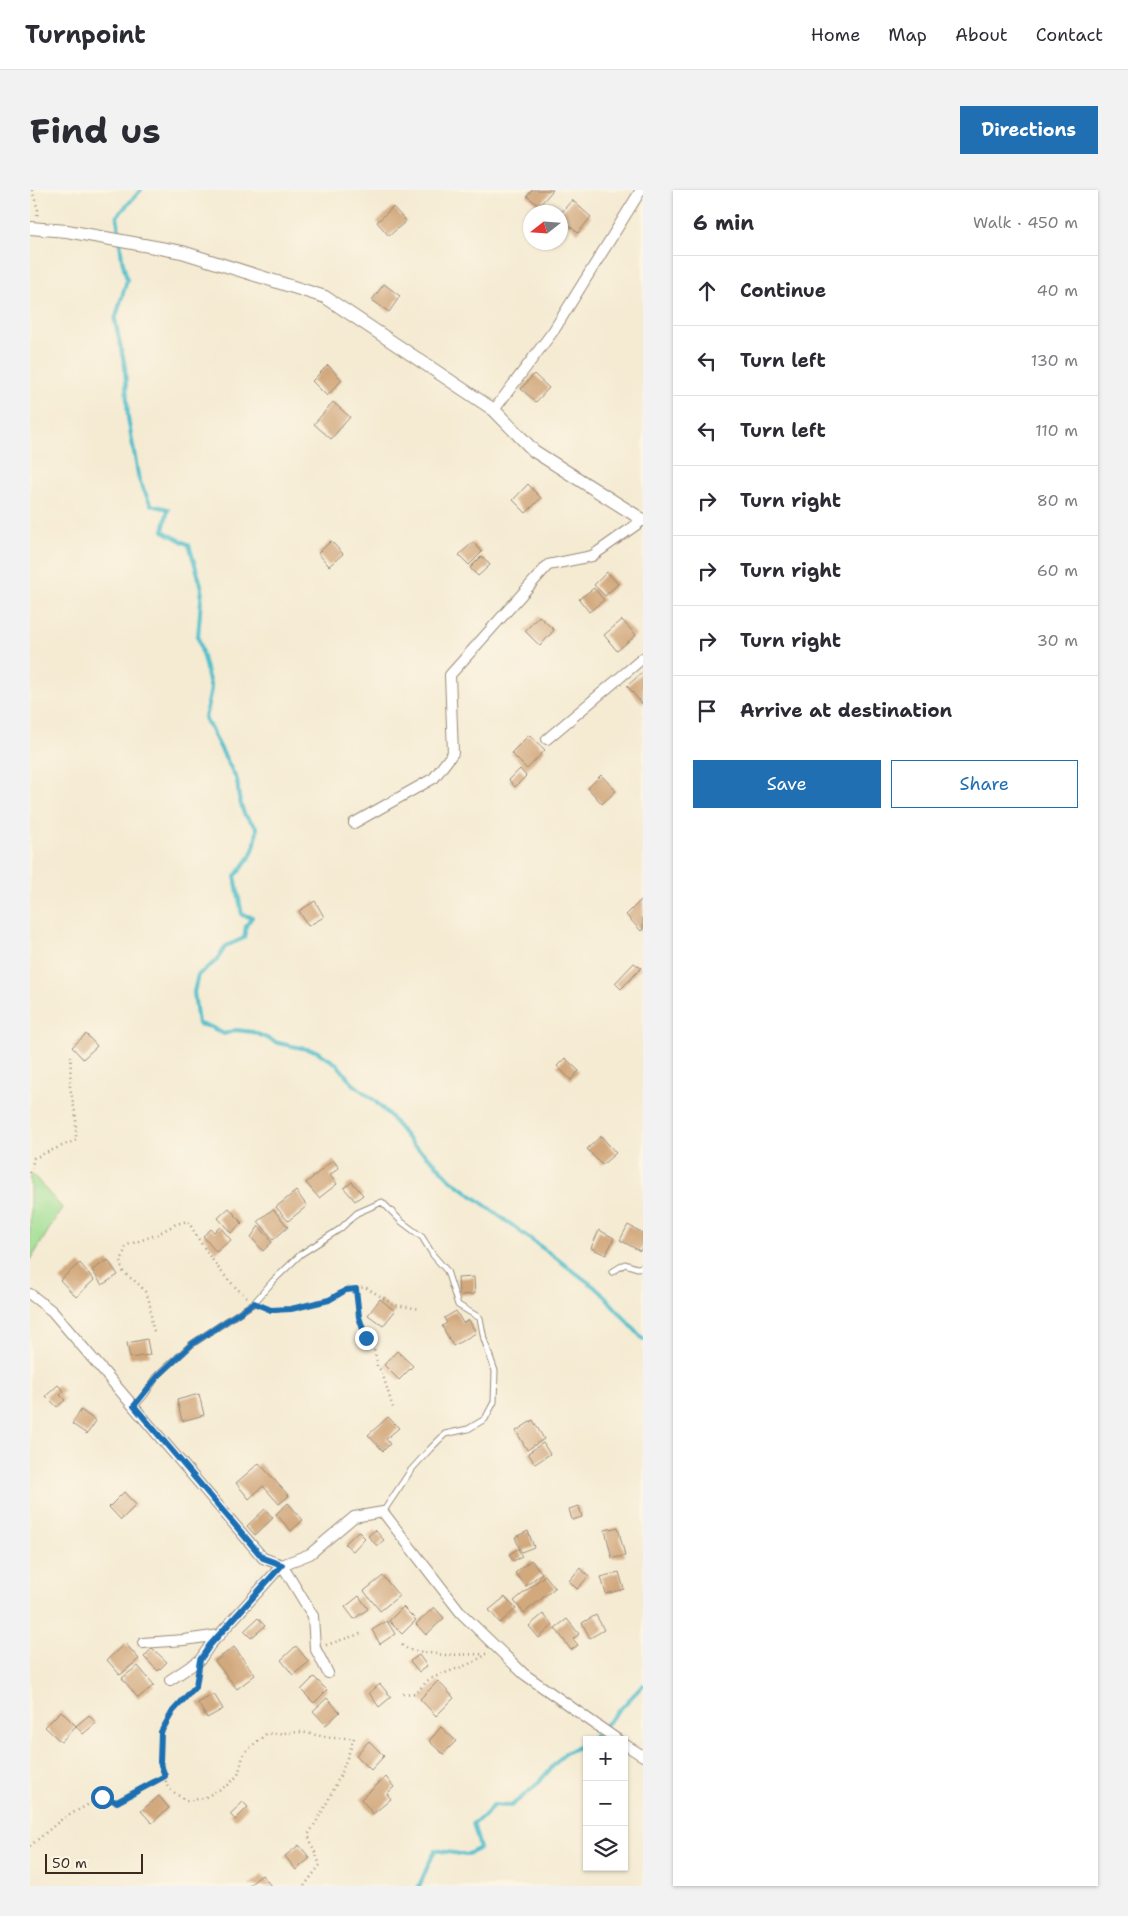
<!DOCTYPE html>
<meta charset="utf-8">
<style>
:root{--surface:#fff;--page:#f2f2f3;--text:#2b2b33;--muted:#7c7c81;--line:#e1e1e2;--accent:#1f6fb2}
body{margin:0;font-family:"Shantell Sans",sans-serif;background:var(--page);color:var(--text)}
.controls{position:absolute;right:15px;bottom:15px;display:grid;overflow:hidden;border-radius:0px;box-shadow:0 1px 4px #0004}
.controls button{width:45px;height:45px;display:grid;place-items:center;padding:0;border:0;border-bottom:1px solid var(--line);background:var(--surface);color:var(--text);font:25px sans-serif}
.compass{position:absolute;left:493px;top:15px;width:45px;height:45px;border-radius:50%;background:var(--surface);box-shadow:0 1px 4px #0004;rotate:253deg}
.scale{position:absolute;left:15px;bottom:12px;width:98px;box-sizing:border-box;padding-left:5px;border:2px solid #3b2a1e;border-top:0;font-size:14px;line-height:18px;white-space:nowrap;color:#3b2a1e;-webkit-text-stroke:4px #fcf5e5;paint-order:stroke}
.stop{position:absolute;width:15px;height:15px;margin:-11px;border:4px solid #1f6fb2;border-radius:50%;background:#fff}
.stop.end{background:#1f6fb2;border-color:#fff;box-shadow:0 1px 5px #0008}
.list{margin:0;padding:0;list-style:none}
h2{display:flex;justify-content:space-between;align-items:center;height:65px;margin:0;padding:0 20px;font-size:21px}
h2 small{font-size:16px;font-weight:400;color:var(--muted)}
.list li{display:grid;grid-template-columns:32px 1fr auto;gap:15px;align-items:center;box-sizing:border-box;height:70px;padding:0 20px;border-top:1px solid var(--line)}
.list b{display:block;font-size:19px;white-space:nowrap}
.list em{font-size:16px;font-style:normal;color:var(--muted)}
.actions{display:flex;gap:10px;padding:15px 20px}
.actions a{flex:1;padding:11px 0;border:1px solid var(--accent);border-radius:0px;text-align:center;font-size:18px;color:var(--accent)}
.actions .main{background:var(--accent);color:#fff}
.icon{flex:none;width:28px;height:28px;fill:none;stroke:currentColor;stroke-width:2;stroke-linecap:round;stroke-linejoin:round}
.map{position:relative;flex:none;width:613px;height:1696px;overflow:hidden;border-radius:0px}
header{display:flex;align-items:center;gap:30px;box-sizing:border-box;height:70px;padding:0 25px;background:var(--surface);border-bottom:1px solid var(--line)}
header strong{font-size:24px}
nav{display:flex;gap:28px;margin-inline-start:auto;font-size:18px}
.intro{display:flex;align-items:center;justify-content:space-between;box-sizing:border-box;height:120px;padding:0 30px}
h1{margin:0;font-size:35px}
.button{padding:12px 22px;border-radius:0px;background:var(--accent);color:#fff;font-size:18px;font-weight:700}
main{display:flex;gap:30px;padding:0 30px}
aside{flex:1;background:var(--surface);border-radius:0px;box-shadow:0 1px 4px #0004}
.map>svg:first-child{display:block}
.green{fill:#9fde93;stroke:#6d8458}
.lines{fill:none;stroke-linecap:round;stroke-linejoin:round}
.stream{stroke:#52bfcb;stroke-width:4}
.building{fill:#d2a87d}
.service-casing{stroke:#988a78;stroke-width:7}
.minor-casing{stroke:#988a78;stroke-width:12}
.tertiary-casing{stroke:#988a78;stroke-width:14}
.path{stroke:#988a78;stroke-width:2.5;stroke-dasharray:1 4;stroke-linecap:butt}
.service{stroke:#fff;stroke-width:5}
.minor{stroke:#fff;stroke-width:10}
.tertiary{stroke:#fff;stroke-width:12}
.route{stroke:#1f6fb2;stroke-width:6}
</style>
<header>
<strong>Turnpoint</strong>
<nav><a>Home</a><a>Map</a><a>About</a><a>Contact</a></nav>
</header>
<div class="intro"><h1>Find us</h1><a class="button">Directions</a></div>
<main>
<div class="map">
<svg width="613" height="1696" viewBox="0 0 613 1696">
<rect width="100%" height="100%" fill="#fcf5e5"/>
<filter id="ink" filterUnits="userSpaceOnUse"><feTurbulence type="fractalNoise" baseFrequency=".02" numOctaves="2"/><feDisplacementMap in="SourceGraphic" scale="10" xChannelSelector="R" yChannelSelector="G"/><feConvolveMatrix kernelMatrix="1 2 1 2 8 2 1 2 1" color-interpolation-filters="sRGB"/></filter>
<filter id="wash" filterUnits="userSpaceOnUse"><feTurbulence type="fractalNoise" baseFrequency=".0096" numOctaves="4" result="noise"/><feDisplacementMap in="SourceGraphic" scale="20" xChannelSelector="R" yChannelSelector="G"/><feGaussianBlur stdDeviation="1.12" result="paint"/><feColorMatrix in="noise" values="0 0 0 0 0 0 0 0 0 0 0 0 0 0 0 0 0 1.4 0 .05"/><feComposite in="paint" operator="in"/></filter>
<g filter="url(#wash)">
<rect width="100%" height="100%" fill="#f5ebd3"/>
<!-- green -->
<path class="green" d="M0 986H4L32 1018 0 1071Z"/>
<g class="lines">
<!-- stream -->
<path class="stream" d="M111 0 87 26 92 69 97 90 85 130 95 177 98 228 109 290 121 315 138 319 133 341 159 355 172 398 168 447 181 499 175 528 207 590 209 608 214 624 227 638C226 661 220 669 205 686L212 725 222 727 216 736 214 748 196 756 186 771 168 785 164 802 168 834 181 837 194 844 206 840 223 842 248 853 286 861 307 874 322 893 345 911 359 925 382 954 402 970 420 989 570 1101 613 1149
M561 1550 613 1495
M389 1696 405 1660 436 1665 450 1658 443 1633 455 1626 463 1615 481 1616 503 1598 535 1563 557 1553"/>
</g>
<g id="blocks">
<!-- building -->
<path class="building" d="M502 0H523L509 16 497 6Z
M542 10 561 27 548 43 530 28V24Z
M363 17 376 31 359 46 347 32Z
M354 94 370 106 359 122 342 110Z
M298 175 312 190 297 206 282 191Z
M504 184 519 198 506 212 491 199Z
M303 212 320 227 301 249 284 234Z
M498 294 511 308 496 323 483 310Z
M301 351 313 364 299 376 288 363Z
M443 352 452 362 439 375 429 365Z
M452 366 460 375 448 386 440 378Z
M577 382 588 394 575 406 564 395Z
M564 398 574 410 559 422 549 409Z
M509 426 524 440 510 456 495 441Z
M592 430 606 445 587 461 574 445Z
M613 482V515L597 496Z
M499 545 515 560 497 579 481 563Z
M490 579 496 586 485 597 479 590Z
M571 585 586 601 572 614 558 598Z
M613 708V739L611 741 596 725Z
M285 711 294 727 278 736 269 721Z
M604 773 611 778 591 799 585 793Z
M56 844 67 856 53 869 42 857Z
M535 868 549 881 541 890 527 876Z
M571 946 586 963 572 975 557 959Z
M303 970 309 978 300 985 307 994 289 1008 276 993Z
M322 992 333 1005 325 1011 314 998Z
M266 1001 277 1016 258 1031 246 1017Z
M199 1018 212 1033 201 1043 188 1028Z
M243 1019 258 1037 243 1050 228 1031Z
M598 1035 613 1043V1056L610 1061 590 1050Z
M229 1036 242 1052 233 1061 221 1047Z
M190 1037 201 1050 186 1062 173 1046 181 1039 184 1042Z
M569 1040 584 1048 576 1065 561 1058Z
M78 1070 88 1085 72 1095 62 1080Z
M50 1073 64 1090 46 1107 30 1090Z
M444 1087 445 1104 429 1105 428 1088Z
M350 1109 365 1121 353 1136 338 1125Z
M426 1121 433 1133 439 1130 446 1143 423 1156 412 1136 417 1133 414 1128Z
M117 1149 120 1165 100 1168 97 1153Z
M367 1161 383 1176 369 1190 354 1175Z
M28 1195 34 1201 30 1205 35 1210 27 1217 16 1206Z
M169 1204 174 1225 152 1231 147 1210Z
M51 1220 66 1231 57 1244 42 1234Z
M358 1227 369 1238 356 1249 360 1254 353 1261 338 1245Z
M503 1230 514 1249 497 1260 486 1241Z
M513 1253 520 1264 505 1274 498 1263Z
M229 1273 259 1306 249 1314 233 1296 219 1309 206 1293Z
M94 1302 106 1315 91 1330 79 1317Z
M258 1313 273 1330 261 1341 246 1324Z
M549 1316 552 1327 542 1330 539 1319Z
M235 1319 243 1328 225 1345 217 1336Z
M588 1337 595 1366 582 1368 575 1340Z
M345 1340 354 1350 347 1356 338 1346Z
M328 1341 335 1348 323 1361 315 1354Z
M498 1341 504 1357 491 1362 485 1347Z
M488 1359 492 1367 483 1371 479 1364Z
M501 1370 512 1383 496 1396 485 1383Z
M550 1378 559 1386 547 1399 539 1391Z
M589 1382 594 1399 576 1404 571 1387Z
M515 1385 525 1398 494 1423 484 1411Z
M353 1386 369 1406 350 1421 334 1401Z
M329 1406 338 1419 324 1429 315 1417Z
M475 1407 486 1419 470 1433 459 1420Z
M373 1417 386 1430 372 1444 359 1431Z
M404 1417 414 1428 396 1445 386 1434Z
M513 1424 523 1435 509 1448 499 1436Z
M566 1425 574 1440 560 1448 552 1433Z
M228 1428 235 1436 221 1448 214 1441Z
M537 1429 549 1444 543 1449 548 1455 541 1460 525 1438Z
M357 1431 365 1444 350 1454 342 1440Z
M95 1453 109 1469 90 1485 77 1470Z
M266 1456 279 1472 263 1485 251 1470Z
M204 1457 225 1485 207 1499 185 1471Z
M122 1458 137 1472 128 1481 114 1467Z
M389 1465 397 1476 389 1482 380 1471Z
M108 1476 124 1495 108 1508 92 1488Z
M284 1487 297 1500 284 1513 271 1500Z
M408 1491 424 1508 406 1526 390 1509Z
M350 1494 361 1507 349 1517 339 1503Z
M184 1504 193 1519 177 1528 168 1513Z
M297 1508 310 1522 296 1535 283 1521Z
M31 1521 46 1536 31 1552 15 1537Z
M59 1525 66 1533 53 1544 46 1536Z
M411 1537 426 1551 413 1564 399 1551Z
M339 1551 354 1566 341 1580 326 1565Z
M356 1587 364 1597 357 1604 361 1609 343 1624 331 1609Z
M129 1606 139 1618 122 1633 111 1621Z
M213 1612 218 1617 205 1630 200 1624Z
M269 1655 280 1668 266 1680 255 1666Z
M232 1685 241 1696H218Z"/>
</g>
</g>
<g filter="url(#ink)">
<use href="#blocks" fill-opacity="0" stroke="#988a78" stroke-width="1"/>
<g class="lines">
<!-- service casing -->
<g class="service-casing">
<path id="service" d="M582 1082 595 1074 607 1078 613 1077
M104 1217 115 1205 127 1186 162 1154 224 1113 243 1091 271 1064 310 1039 327 1023 352 1012 372 1032 392 1047 403 1065 417 1081 428 1115 450 1128 454 1149 465 1181 464 1212 455 1229 438 1239 415 1244 400 1259 381 1280 353 1322"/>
</g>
<!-- minor casing -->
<g class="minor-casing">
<path id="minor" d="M464 220 524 140 611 0
M517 549 613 468
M324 633 404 588 423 563 420 485 518 375 562 366 613 330
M0 1104 22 1121 233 1368 252 1375 280 1364 324 1327 353 1322 431 1423 494 1484 588 1550
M113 1453 154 1450 190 1445
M140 1490 170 1470 180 1455 252 1375 283 1426 285 1458 298 1483
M594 1554 613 1566"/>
</g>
<!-- tertiary casing -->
<g class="tertiary-casing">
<path id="tertiary" d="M0 38 37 41 152 62 295 107 464 220 504 261 613 330"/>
</g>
<!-- path -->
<path class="path" d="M2 0 8 20 7 27
M0 983 4 968 46 950V927L40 897 41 866
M326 1099 329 1127 336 1148 345 1162 347 1176 352 1182 363 1218
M231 1116 241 1120 261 1119 299 1110 316 1101 335 1097 365 1115 391 1119
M124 1141C119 1129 123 1116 116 1103 102 1081 81 1090 97 1055L126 1045 146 1034 158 1031C174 1059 192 1088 218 1108
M296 1455 333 1443
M372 1455 379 1460 414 1465 457 1464
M167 1484 166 1496 143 1521 131 1542 130 1572 138 1598 156 1611 174 1608 198 1595 208 1585 214 1563 236 1544 271 1542 301 1548H324C313 1582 298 1614 278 1645L290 1675 274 1696
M373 1504 386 1503 399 1489 439 1474 454 1466
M0 1656 32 1629 72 1607 87 1612 135 1586"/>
<!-- service -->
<use href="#service" class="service"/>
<!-- minor -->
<use href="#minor" class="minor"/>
<!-- tertiary -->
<use href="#tertiary" class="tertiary"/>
</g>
</g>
<g class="lines" filter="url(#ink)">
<!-- route -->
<path class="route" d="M72 1607 87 1612 135 1586 130 1572 131 1542 143 1521 166 1496 170 1470 180 1455 252 1375 233 1368 104 1216 128 1186 162 1154 224 1113 241 1120 261 1119 299 1110 316 1100 326 1099 329 1127 336 1148"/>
</g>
</svg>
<div class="controls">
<button>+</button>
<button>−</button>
<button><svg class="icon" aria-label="layers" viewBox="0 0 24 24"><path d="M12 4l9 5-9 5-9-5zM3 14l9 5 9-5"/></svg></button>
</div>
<svg class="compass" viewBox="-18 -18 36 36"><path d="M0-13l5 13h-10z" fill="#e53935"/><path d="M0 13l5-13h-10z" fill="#7c7c81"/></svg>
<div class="scale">50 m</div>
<div class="stop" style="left:72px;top:1607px"></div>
<div class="stop end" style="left:336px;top:1148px"></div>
</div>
<aside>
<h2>6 min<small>Walk · 450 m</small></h2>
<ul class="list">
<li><svg class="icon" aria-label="ahead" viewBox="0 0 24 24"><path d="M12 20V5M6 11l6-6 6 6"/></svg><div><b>Continue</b></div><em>40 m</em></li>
<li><svg class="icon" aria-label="left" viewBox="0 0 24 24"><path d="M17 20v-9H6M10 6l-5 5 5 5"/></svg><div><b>Turn left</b></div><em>130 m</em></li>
<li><svg class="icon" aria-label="left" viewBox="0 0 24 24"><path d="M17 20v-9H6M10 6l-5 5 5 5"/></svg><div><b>Turn left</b></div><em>110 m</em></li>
<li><svg class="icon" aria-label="right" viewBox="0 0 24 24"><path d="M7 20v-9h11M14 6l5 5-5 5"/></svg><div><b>Turn right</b></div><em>80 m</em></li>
<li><svg class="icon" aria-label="right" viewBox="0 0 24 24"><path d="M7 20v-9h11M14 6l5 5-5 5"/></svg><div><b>Turn right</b></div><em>60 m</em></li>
<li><svg class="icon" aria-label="right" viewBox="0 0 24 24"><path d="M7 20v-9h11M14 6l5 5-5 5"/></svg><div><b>Turn right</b></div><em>30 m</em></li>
<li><svg class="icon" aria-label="arrive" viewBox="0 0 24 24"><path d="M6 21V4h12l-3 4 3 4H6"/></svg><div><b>Arrive at destination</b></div></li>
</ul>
<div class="actions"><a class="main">Save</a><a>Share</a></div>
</aside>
</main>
